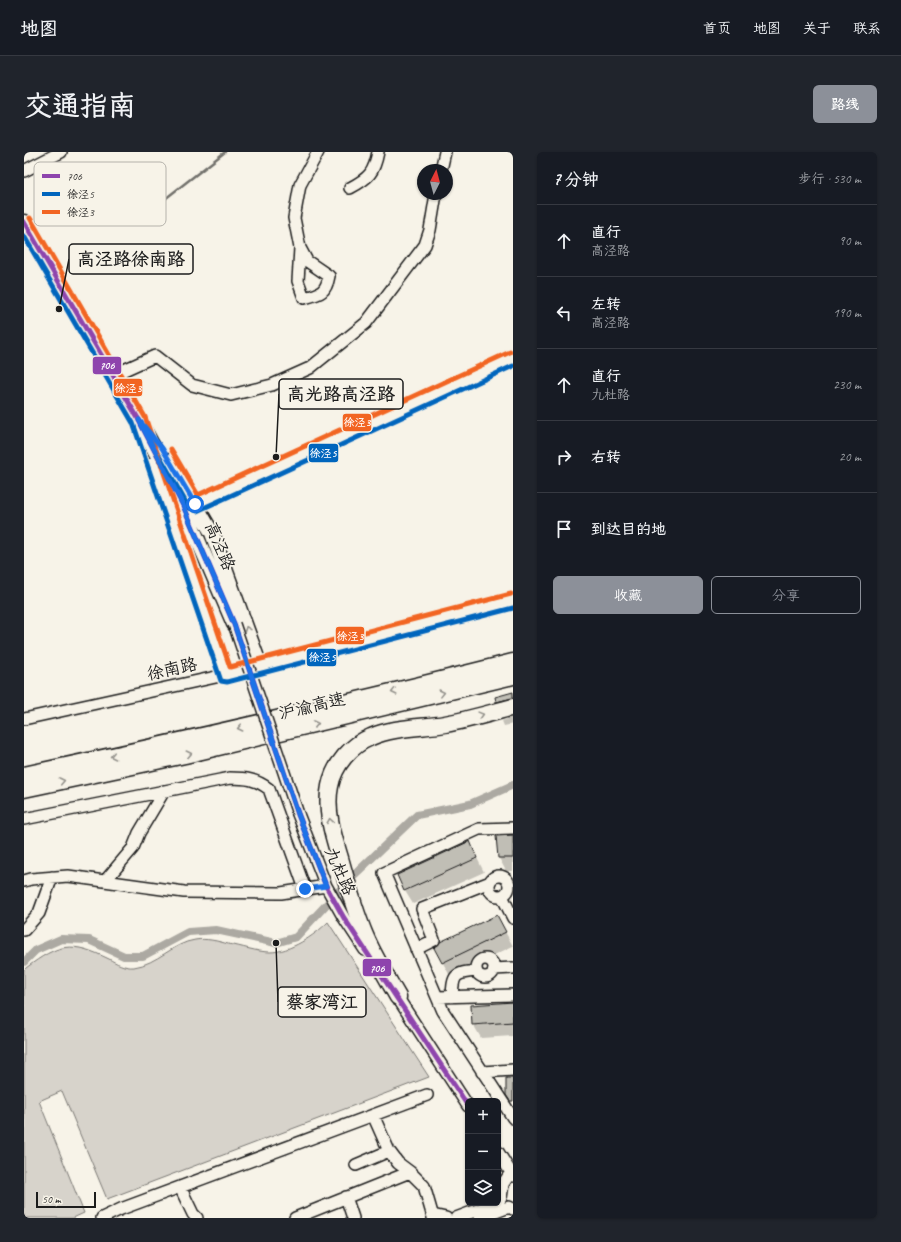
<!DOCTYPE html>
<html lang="zh">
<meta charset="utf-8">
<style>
:root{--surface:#171b24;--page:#20242c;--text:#f1f3f6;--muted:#9ea1a6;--line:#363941;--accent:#8c9099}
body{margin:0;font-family:Caveat,"LXGW WenKai TC",sans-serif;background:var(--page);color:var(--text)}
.controls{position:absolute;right:12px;bottom:12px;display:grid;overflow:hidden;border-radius:6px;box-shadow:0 1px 3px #0004}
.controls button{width:36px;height:36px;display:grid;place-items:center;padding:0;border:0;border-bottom:1px solid var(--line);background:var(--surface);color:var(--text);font:20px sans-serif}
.compass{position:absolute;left:393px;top:12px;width:36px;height:36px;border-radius:50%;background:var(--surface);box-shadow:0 1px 3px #0004;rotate:6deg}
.scale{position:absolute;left:12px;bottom:10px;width:60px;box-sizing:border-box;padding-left:4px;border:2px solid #1c1c1c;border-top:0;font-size:11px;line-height:14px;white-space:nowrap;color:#1c1c1c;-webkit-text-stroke:3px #f7f3e8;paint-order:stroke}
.stop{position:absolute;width:12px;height:12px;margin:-9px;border:3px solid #1a73e8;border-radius:50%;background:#fff}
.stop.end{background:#1a73e8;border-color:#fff;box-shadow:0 1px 4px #0008}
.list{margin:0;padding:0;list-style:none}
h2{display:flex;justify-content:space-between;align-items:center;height:52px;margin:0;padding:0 16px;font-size:17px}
h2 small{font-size:13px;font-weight:400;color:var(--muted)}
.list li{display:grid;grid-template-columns:26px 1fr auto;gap:12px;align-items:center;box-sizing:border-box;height:72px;padding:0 16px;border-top:1px solid var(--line)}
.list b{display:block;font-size:15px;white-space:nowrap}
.list p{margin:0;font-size:13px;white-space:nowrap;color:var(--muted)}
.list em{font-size:13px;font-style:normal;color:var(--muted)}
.actions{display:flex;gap:8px;padding:12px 16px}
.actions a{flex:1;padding:9px 0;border:1px solid var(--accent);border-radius:6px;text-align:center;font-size:14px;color:var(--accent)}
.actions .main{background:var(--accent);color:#fff}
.icon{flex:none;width:22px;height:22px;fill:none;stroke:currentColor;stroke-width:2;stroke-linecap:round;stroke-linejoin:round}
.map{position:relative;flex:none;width:489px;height:1066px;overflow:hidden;border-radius:6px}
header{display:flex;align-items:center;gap:24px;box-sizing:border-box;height:56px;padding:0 20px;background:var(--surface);border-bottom:1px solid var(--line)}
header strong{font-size:19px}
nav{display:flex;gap:22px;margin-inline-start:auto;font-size:14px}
.intro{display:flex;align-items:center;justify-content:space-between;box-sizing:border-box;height:96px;padding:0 24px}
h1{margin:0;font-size:28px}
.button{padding:10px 18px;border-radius:6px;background:var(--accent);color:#fff;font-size:14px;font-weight:700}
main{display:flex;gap:24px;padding:0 24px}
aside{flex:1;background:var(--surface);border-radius:6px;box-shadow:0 1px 3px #0004}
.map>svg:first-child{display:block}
.green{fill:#d7d3cb;stroke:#7a7874}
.shadow{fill:#0003}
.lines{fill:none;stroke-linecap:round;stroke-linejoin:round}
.stream{stroke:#72716c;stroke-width:2.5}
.canal{stroke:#aca9a2;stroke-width:8}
.building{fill:#c0beb5;stroke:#1c1c1c}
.minor-casing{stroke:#1c1c1c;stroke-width:14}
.major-casing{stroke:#1c1c1c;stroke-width:17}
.highway-casing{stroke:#1c1c1c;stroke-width:19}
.minor{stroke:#f7f3e8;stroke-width:11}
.major{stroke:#f7f3e8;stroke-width:14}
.highway{stroke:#f7f3e8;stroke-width:16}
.minor-bridge-casing{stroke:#1c1c1c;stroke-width:14;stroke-linecap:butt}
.minor-bridge{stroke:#f7f3e8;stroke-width:11}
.bus-1-casing{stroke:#f7f3e8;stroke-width:8}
.bus-2-casing{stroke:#f7f3e8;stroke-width:8}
.bus-3-casing{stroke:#f7f3e8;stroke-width:8}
.bus-1{stroke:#8e44ad;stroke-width:5}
.bus-2{stroke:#0065bd;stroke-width:5}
.bus-3{stroke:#f26522;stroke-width:5}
.oneway{stroke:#94928c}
.route{stroke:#1a73e8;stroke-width:5}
.labels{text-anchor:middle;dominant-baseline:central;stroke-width:3.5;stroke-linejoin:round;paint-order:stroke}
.street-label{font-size:17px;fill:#1c1c1c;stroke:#f7f3e8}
.key{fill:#f7f3e8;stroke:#b5b2ab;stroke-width:1}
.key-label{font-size:11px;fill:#1c1c1c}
.leader{fill:none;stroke:#1c1c1c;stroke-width:1.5}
.callout-dot{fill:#1c1c1c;stroke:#f7f3e8;stroke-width:1.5}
.callout{fill:#f7f3e8;stroke:#1c1c1c;stroke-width:1.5}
.callout-label{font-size:18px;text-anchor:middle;font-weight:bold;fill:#1c1c1c}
.line-badge{stroke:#f7f3e8;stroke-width:1.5}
.badge-label{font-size:11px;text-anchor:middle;font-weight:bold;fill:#fff}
</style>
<header>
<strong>地图</strong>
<nav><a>首页</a><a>地图</a><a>关于</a><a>联系</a></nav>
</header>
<div class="intro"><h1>交通指南</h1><a class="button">路线</a></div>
<main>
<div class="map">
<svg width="489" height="1066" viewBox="0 0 489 1066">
<rect width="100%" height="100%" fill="#f7f3e8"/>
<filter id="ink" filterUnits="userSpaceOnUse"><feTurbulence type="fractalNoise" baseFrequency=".025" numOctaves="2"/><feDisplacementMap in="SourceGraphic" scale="8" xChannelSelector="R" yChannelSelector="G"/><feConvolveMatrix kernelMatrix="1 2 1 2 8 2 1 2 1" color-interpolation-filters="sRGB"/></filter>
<g filter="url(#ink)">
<!-- green -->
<path class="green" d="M304 770 405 925 83 1047 38 939 15 949 60 1061 49 1066H0V818L2 816C35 791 48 789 85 807 92 811 101 816 110 815 133 812 149 791 171 788 182 786 194 789 204 792 217 794 233 800 246 800 266 800 290 784 304 770Z"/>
<!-- shadow -->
<path class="shadow" d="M489 541V548L474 551 473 549Z
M489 565V572L480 574 478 569Z
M489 684V719H482L475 706Z
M445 690 460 720 389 752 381 739Z
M479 776 489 794 426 824 411 796Z
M489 851V884L457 886 449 872Z"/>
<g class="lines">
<!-- stream -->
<path class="stream" d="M109 72 201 0"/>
<!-- canal -->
<path class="canal" d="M0 810 12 798 37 787 65 788 100 804H119L164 780 192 778 252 791 272 785 328 725 393 663 446 652 489 633"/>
</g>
<!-- building -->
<path class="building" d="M489 540V546L472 550 471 545Z
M489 683V706H474L472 684Z
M446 689 453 706 380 739 373 723Z
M473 763 482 780 418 811 410 796 416 790Z
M489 850V870L448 873 447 853Z
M482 926H489V949H486L482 943Z"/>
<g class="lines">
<!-- minor casing -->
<g class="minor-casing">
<path id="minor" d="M417 18 421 0
M0 19 37 0
M326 36C345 26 350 21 354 0
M276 96 283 109 305 124C302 141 296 142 280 146L274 129 276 96 270 66 276 33 294 0
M89 223 131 204 168 233 207 243 248 233 286 216 342 171 401 93 406 78 412 42
M171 352 259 313 489 206
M0 567 201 523 489 449
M274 662 302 734 320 766 341 798
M0 667 206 626C222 626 232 627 245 637L281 737
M489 676 455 677 360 721 419 859 489 966
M465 734a10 10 0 1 1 20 0a10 10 0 1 1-20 0Z
M0 729 7 727 44 724 160 740 257 741 302 734
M81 729 109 696 115 681 140 639
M478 744 489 766
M0 778 15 761 28 725
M392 797 410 788 398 757 466 730
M452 816a9 9 0 1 1 18 0a9 9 0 1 1-18 0Z
M470 817 489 816
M370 840 444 954
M413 845 489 843
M428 845C429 823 430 821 452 819
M458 920 489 918
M349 963 365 999 374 1011 386 1020 400 1034 409 1065
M474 1000 489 1024
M332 1013 365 999
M156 1035 169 1062 173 1066
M322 1045 329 1066
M474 1049 477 1046 479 1032 487 1020
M78 1066 97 1057 403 943
M271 1066 386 1020
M409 1066 413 1064 422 1066
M432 1066 472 1051
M456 1066 485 1055 489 1057"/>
</g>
<!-- major casing -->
<g class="major-casing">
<path id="major" d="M0 70 115 268 159 353 210 472
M146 309 188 381 236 514
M130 312 201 523"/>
</g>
<!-- highway casing -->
<g class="highway-casing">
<path id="highway" d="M0 623C164 588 327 551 489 510
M0 637 161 603 489 524
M374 845C362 824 349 803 340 781 330 757 323 731 316 706 309 683 301 658 306 634 310 613 327 593 347 585 370 575 397 576 421 572 444 568 467 561 489 555"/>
</g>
<!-- minor -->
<use href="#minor" class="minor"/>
<!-- major -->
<use href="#major" class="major"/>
<!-- highway -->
<use href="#highway" class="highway"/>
<!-- minor-bridge casing -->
<g class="minor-bridge-casing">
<path id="minor-bridge" d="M210 472 274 662"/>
</g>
<!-- minor-bridge -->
<use href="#minor-bridge" class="minor-bridge"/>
<!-- bus-1 casing -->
<g class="bus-1-casing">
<path id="bus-1" d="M0 70 115 268 159 353 210 472 274 662 302 734 320 766 444 954"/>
</g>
<!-- bus-2 casing -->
<g class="bus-2-casing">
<path id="bus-2" d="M0 84 109 271 197 529 203 530 489 456
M135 303 165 356 173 359 489 214"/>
</g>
<!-- bus-3 casing -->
<g class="bus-3-casing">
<path id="bus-3" d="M6 66 121 265 206 515 487 442
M147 297 174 343 486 200"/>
</g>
<!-- bus-1 -->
<use href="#bus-1" class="bus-1"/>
<!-- bus-2 -->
<use href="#bus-2" class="bus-2"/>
<!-- bus-3 -->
<use href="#bus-3" class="bus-3"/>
</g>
<!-- one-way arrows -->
<defs><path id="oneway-chevron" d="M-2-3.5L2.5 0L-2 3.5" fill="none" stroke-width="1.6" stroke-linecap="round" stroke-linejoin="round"/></defs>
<g class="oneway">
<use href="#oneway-chevron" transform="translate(223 477) rotate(-110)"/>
<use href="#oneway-chevron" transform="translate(370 540) rotate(166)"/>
<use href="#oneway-chevron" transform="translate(418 541) rotate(-14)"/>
<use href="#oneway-chevron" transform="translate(457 563) rotate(-15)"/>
<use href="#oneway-chevron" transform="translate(292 572) rotate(-13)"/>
<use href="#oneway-chevron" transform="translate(216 576) rotate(167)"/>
<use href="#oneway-chevron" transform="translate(165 602) rotate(-13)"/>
<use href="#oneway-chevron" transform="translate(89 604) rotate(168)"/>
<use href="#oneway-chevron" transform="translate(38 629) rotate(-12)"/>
<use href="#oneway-chevron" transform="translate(306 669) rotate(-99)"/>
</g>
</g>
<g class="lines" filter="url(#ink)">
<!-- route -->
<path class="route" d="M171 352 138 296 115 268 159 353 210 472 274 662 302 734 281 737"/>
</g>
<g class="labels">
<!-- street labels -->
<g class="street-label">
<text transform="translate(196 394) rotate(67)">高泾路</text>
<text transform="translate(148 517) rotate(-12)">徐南路</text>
<text transform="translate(288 554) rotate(-13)">沪渝高速</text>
<text transform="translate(316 719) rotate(66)">九杜路</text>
</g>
</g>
<!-- legend -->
<rect x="10" y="10" width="132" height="64" rx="6" class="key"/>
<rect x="18" y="22" width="18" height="4" fill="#8e44ad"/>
<rect x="18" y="40" width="18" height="4" fill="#0065bd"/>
<rect x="18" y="58" width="18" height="4" fill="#f26522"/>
<g class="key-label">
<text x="43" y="28">706</text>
<text x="43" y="46">徐泾5</text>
<text x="43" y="64">徐泾3</text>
</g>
<!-- callouts -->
<path class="leader" d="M35 157L45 107M252 305L255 242M252 791L254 850"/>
<g class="callout-dot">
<circle cx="35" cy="157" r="4"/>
<circle cx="252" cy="305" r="4"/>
<circle cx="252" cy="791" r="4"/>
</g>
<g class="callout">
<rect x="45" y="92" width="124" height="30" rx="4"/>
<rect x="255" y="227" width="124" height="30" rx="4"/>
<rect x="254" y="835" width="88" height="30" rx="4"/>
</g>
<g class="callout-label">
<text x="107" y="113">高泾路徐南路</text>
<text x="317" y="248">高光路高泾路</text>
<text x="298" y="856">蔡家湾江</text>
</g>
<g class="line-badge">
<rect x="68" y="204" width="30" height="19" rx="4" fill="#8e44ad"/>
<rect x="89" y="226" width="30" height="19" rx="4" fill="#f26522"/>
<rect x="318" y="261" width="30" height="19" rx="4" fill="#f26522"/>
<rect x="284" y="291" width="31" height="20" rx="4" fill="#0065bd"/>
<rect x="311" y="474" width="30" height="19" rx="4" fill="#f26522"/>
<rect x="282" y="496" width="31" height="19" rx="4" fill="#0065bd"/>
<rect x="338" y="806" width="30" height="19" rx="4" fill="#8e44ad"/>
</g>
<g class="badge-label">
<text x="83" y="217">706</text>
<text x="104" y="240">徐泾3</text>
<text x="333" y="274">徐泾3</text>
<text x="299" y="305">徐泾5</text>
<text x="326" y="488">徐泾3</text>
<text x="298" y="509">徐泾5</text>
<text x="353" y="820">706</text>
</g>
</svg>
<div class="controls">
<button>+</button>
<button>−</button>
<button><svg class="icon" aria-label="layers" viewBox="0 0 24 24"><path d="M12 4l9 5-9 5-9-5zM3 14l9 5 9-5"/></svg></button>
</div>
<svg class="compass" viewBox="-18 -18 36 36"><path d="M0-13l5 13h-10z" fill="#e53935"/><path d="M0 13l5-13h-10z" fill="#9ea1a6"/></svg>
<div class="scale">50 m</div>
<div class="stop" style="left:171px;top:352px"></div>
<div class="stop end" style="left:281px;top:737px"></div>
</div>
<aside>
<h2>7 分钟<small>步行 · 530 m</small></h2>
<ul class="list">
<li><svg class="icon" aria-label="ahead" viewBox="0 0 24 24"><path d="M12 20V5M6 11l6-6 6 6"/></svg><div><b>直行</b><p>高泾路</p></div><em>90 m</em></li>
<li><svg class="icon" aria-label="left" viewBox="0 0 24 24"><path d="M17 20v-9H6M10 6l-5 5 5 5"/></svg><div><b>左转</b><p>高泾路</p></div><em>190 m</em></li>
<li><svg class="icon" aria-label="ahead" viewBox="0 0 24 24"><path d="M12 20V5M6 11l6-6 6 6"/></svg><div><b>直行</b><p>九杜路</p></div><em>230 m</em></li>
<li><svg class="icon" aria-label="right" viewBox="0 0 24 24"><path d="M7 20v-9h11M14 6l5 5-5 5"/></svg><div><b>右转</b></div><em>20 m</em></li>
<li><svg class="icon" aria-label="arrive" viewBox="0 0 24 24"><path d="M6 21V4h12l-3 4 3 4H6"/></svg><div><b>到达目的地</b></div></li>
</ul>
<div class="actions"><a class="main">收藏</a><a>分享</a></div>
</aside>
</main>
